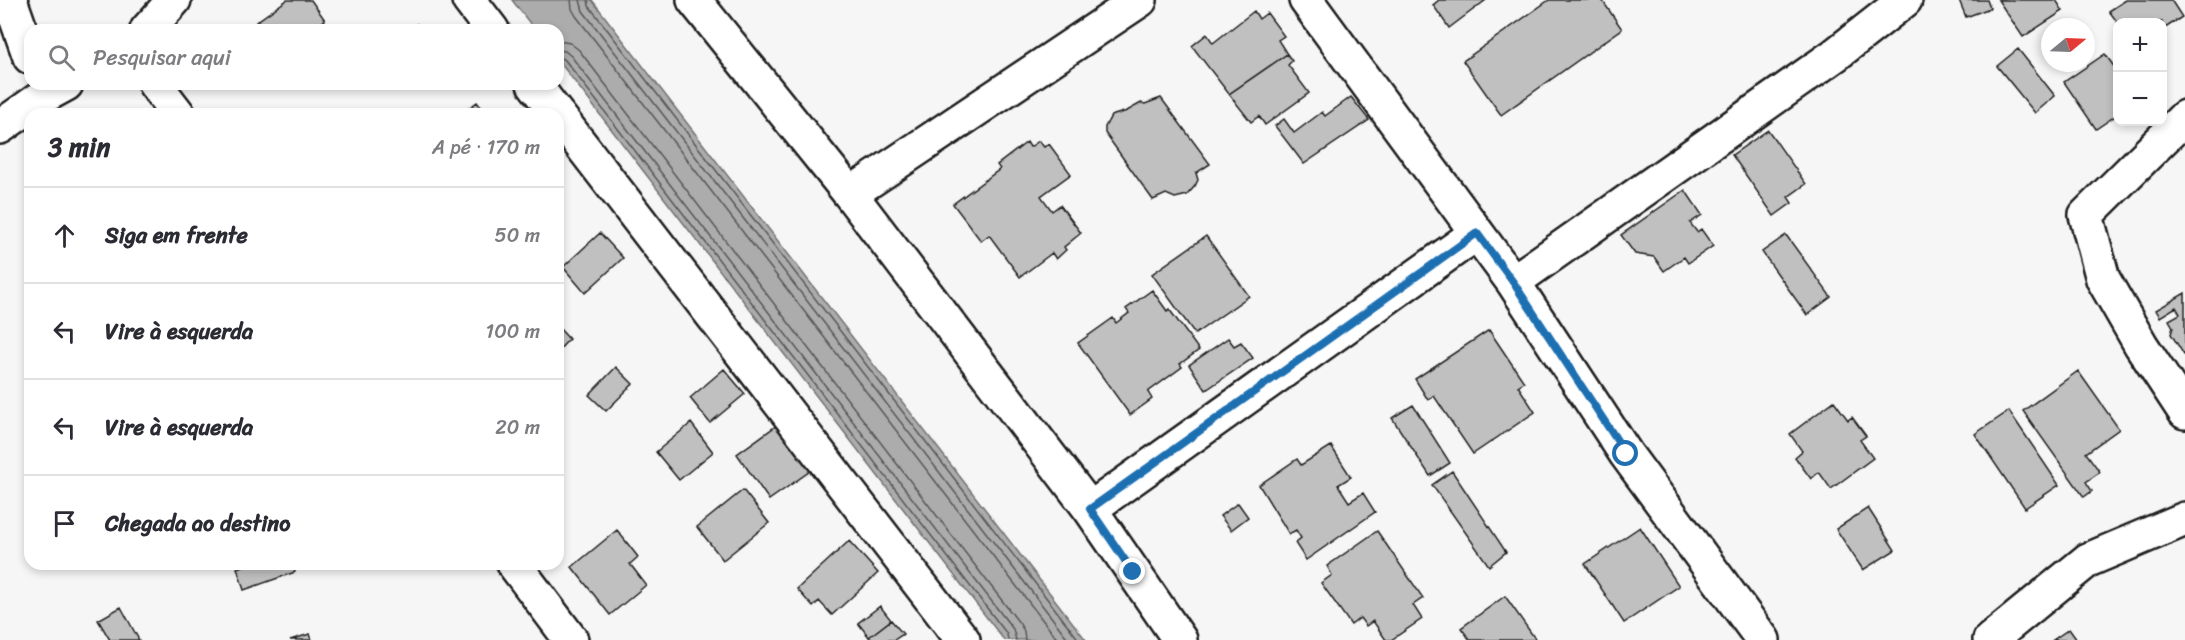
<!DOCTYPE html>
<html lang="pt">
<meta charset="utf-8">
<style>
:root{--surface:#fff;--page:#f7f7f7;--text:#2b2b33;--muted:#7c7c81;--line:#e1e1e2}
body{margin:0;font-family:Sriracha,sans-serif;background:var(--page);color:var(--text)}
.controls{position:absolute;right:18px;top:18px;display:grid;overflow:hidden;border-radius:12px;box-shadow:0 3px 9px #0003}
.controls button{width:54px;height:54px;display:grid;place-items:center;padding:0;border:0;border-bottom:2px solid var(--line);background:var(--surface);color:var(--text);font:30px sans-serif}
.compass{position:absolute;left:2041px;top:18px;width:54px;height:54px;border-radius:50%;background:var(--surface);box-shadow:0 3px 9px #0003;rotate:71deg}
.stop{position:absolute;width:18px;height:18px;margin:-14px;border:4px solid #1f6fb2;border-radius:50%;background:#fff}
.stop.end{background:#1f6fb2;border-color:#fff;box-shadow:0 2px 6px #0008}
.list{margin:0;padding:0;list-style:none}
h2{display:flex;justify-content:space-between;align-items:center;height:78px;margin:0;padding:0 24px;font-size:26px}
h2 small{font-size:20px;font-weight:400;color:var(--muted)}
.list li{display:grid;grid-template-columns:39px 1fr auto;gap:18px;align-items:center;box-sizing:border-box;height:96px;padding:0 24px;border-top:2px solid var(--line)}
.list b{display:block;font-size:22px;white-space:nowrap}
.list em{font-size:20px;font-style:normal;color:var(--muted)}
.icon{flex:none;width:33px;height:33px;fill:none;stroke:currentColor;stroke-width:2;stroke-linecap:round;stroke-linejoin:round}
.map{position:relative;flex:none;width:2185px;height:640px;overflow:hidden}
.search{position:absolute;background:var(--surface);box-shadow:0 3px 9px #0003;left:24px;top:24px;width:540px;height:66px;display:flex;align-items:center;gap:15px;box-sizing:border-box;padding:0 21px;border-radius:18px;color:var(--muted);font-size:22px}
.panel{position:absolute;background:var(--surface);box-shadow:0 3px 9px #0003;left:24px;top:108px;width:540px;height:462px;border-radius:18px}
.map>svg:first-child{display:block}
.water{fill:#acacac;stroke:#727272;stroke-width:1.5}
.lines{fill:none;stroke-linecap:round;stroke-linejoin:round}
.shore{stroke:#565656;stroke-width:1.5}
.building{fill:#c0c0c0;stroke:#1c1c1c;stroke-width:1.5}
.street-casing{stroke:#1c1c1c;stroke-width:38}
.street{stroke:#fff;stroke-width:33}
.route{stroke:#1f6fb2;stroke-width:8}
</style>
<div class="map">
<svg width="2185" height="640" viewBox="0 0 2185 640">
<rect width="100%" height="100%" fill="#f6f6f6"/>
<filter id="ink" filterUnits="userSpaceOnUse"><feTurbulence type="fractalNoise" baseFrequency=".0167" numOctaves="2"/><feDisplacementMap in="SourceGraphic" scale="12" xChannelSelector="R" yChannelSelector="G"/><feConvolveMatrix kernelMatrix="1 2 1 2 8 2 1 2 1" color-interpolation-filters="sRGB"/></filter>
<g filter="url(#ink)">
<!-- water -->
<path class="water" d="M512 0H592L1086 640H1004L558 60V30H535Z"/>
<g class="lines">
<!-- shore -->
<path class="shore" d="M571 0 572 9 576 16 1058 640
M580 0 583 11 1069 640
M588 0 589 6 1079 640
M558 41 570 43 579 50 1020 624 1024 631 1025 640
M558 50 565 51 571 56 1013 629 1016 640
M558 57 565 60 1007 634 1008 640"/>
</g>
<!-- building -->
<path class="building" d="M287 0H311L325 20 312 30H262L256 22Z
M1439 0H1486L1449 28 1433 5Z
M1549 0H1602L1622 29 1501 115 1463 61Z
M1959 0H1987L1990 8 1966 17Z
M1998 0H2056L2063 11 2023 37Z
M2126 0H2171L2182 17 2162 30V22L2118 23 2109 11Z
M1254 11 1259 19 1267 13 1284 36 1278 40 1287 54 1229 94 1192 46 1207 34 1213 43Z
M417 24 420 30H402Z
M2018 49 2055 96 2035 113 1997 66Z
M1287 54 1292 61 1288 65 1309 93 1265 125 1259 116 1251 122 1229 94Z
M2105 54 2118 72V114L2096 129 2064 82Z
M1351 97 1369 120 1304 164 1275 126 1284 119 1294 133 1322 112 1325 116Z
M1161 98 1210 164 1196 173 1198 180 1195 186 1187 195 1175 198 1166 194 1153 200 1105 133V127L1111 116 1127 111 1141 103 1145 104Z
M477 102 486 114H461Z
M1768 130 1806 184 1788 197 1792 203 1774 216 1732 155Z
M1039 141 1044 147 1049 144 1071 174 1041 196 1052 211 1060 205 1081 233 1064 247 1066 250 1056 259 1052 253 1020 277 989 235 981 241 953 204 1000 169 997 165 1027 142 1030 147Z
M1685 190 1702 215 1690 223 1697 232 1701 229 1713 246 1688 263 1684 257 1664 271 1654 257 1635 254 1621 235Z
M600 233 623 258 585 293 563 267Z
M1786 235 1831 297 1807 315 1762 252Z
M1206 236 1249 296 1195 334 1152 274Z
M1152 290 1167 311 1169 309 1199 350 1180 364 1182 367 1148 392 1152 399 1130 415 1078 343 1113 318 1116 323 1129 313 1126 309Z
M2185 293V355H2184L2171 334 2173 327 2169 320 2180 314 2176 307 2160 317 2156 310Z
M558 327 569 339 558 351Z
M1489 330 1524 382 1518 386 1535 412 1473 454 1434 396 1428 400 1415 379Z
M1228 338 1234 346 1241 342 1253 358 1206 390 1189 365Z
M616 367 633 384 606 411 589 395Z
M724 369 745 394 710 423 690 398Z
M2078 371 2119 429 2086 453 2100 472 2086 482 2092 491 2084 497 2023 411Z
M1834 401 1848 420 1852 417 1866 436 1860 440 1873 458 1831 489 1819 472 1811 479 1795 457 1802 451 1790 434Z
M1413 405 1450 463 1430 476 1392 418Z
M2009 411 2059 485 2025 508 1975 434Z
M691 423 713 452 679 480 656 452Z
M780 423 813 469 769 500 737 454Z
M1331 446 1351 477 1338 485 1349 502 1363 493 1375 512 1306 560 1295 543 1301 538 1296 530 1289 534 1259 485 1297 459 1301 465Z
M1452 471 1506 552 1489 566 1432 485Z
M743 490 769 523 723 560 697 527Z
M1238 503 1248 517 1231 530 1220 516Z
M1868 508 1895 550 1863 570 1836 529Z
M1640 527 1679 586 1624 623 1585 564Z
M617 530 638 557 630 564 646 585 610 615 572 567Z
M1377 531 1423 598 1413 605 1422 619 1391 640H1386L1373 621 1366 626 1360 618 1351 625 1321 583 1332 575 1327 566Z
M849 541 878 573 832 615 819 601 813 607 797 589Z
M249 564H292L295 572 244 590 237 568Z
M1505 596 1536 640H1470L1461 628Z
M880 606 891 620 869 637 858 623Z
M121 607 139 640H110L98 620Z
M891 620 903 634 894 640H872L869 637Z
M2069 629 2077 640H2053Z
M310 634 312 640H290Z"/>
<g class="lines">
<!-- street casing -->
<g class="street-casing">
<path id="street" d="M10 0 30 57
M469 0 492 30
M694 0 850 194 1090 509 1180 640
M1306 0 1513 282 1626 454 1763 640
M147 30 174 0
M155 84 178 114
M534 84 557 114
M558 115 963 640
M2185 117 2086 215 2103 279 2141 345 2185 412
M0 127 44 96 66 84
M850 194 1140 0
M1513 282 1835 55 1905 0
M1090 509 1477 233
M514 564 571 640
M1990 640 2088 560 2185 519"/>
</g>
<!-- street -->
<use href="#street" class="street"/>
</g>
</g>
<g class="lines" filter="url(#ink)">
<!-- route -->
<path class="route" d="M1133 572 1090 509 1477 233 1513 282 1626 454"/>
</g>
</svg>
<div class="controls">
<button>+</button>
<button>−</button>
</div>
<svg class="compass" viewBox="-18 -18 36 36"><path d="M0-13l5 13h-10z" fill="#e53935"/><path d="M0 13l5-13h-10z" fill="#7c7c81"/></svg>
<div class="stop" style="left:1626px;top:454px"></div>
<div class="stop end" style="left:1133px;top:572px"></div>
<div class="search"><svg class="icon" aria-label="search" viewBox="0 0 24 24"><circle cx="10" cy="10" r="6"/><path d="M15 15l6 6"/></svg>Pesquisar aqui</div>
<section class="panel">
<h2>3 min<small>A pé · 170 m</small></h2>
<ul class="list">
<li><svg class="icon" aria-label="ahead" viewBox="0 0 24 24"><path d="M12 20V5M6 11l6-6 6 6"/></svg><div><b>Siga em frente</b></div><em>50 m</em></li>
<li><svg class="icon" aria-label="left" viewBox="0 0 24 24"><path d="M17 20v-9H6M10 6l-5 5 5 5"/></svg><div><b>Vire à esquerda</b></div><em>100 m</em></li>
<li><svg class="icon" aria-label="left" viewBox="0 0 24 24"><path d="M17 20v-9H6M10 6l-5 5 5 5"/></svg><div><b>Vire à esquerda</b></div><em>20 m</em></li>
<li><svg class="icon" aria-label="arrive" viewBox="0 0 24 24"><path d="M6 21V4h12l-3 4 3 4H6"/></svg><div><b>Chegada ao destino</b></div></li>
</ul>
</section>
</div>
